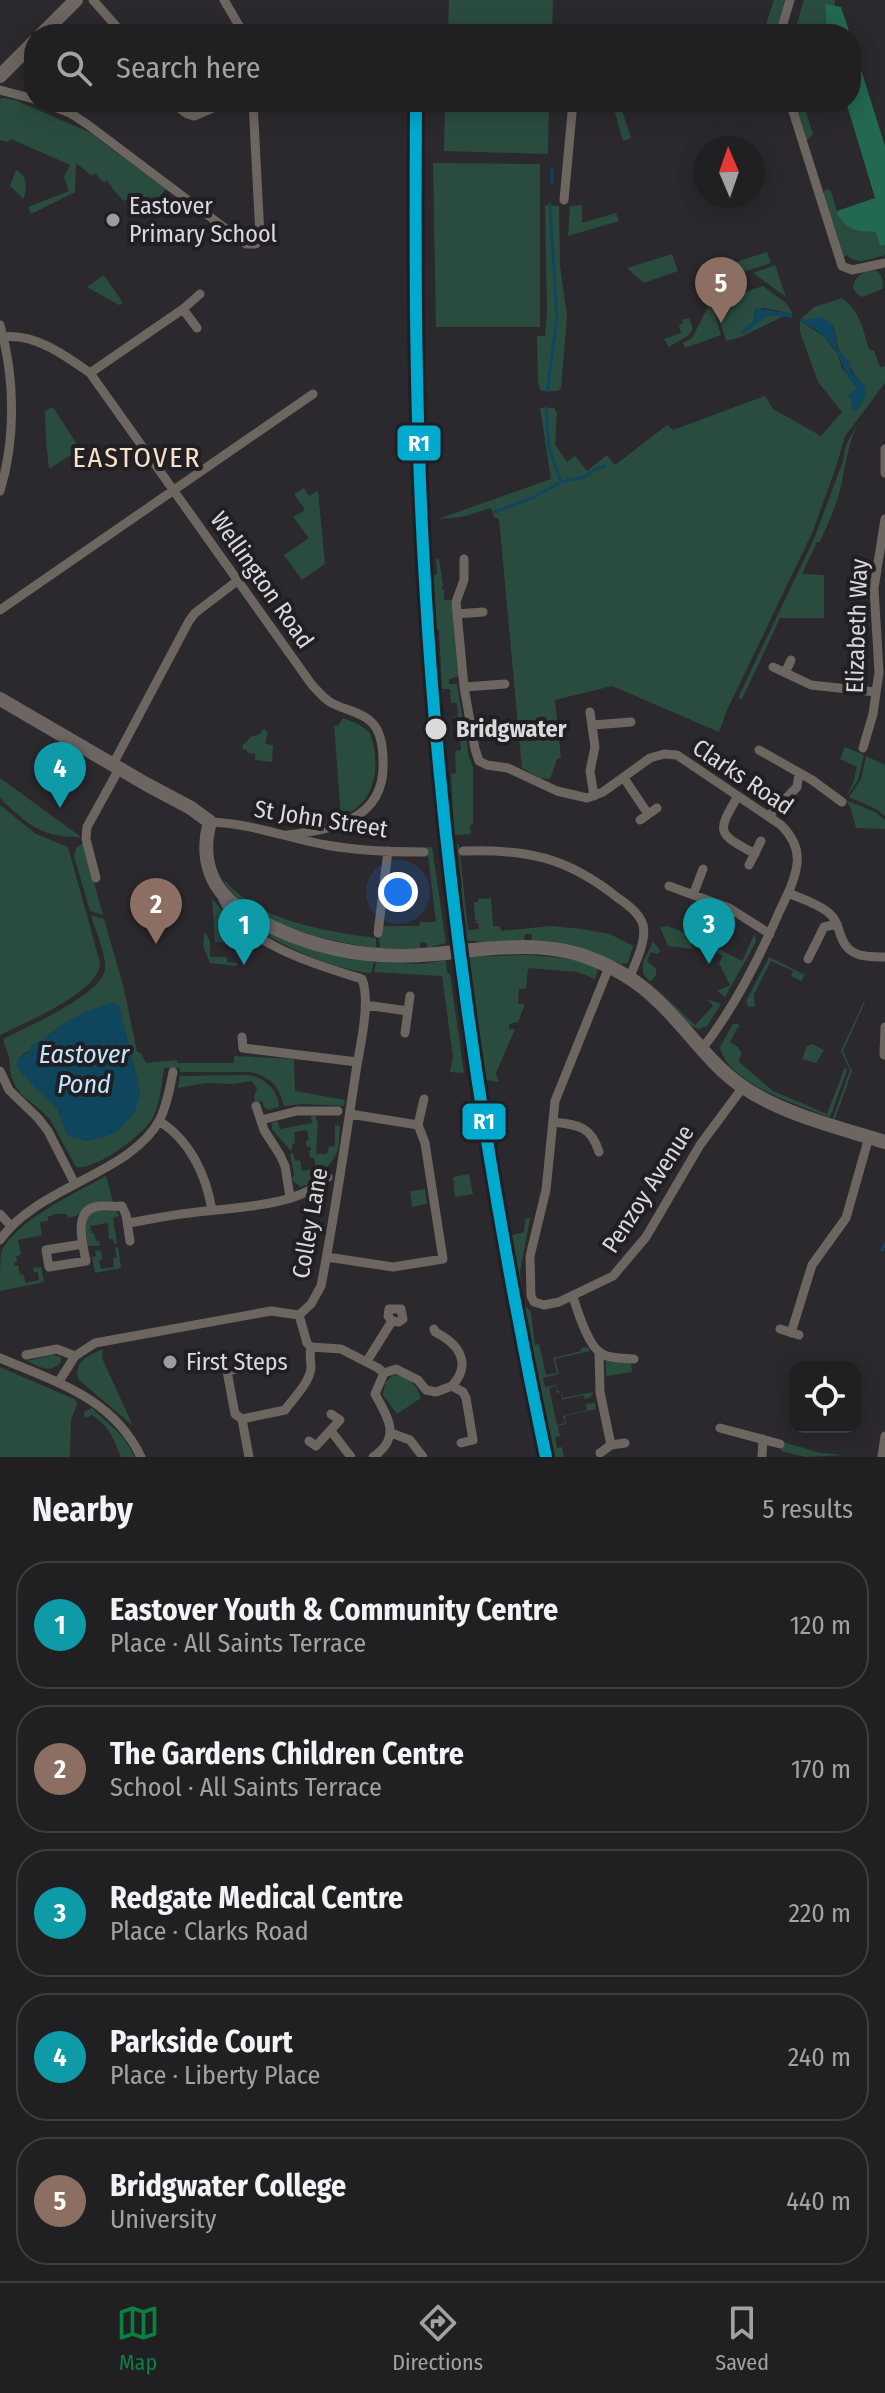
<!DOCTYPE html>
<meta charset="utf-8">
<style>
:root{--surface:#201f22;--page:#28272a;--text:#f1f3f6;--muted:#a2a2a5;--line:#3d3d40;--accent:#0b8043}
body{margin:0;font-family:"Fira Sans Condensed",sans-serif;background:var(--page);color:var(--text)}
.controls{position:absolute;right:24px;bottom:24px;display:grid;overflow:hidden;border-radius:16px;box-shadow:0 4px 20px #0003}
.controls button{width:72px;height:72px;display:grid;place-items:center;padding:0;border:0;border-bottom:2px solid var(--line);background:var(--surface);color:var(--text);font:40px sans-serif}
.compass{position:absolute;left:693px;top:136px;width:72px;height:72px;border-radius:50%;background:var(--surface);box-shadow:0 4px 20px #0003;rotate:358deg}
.you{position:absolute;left:398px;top:892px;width:28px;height:28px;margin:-20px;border:6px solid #fff;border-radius:50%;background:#1a73e8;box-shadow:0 0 0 12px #1a73e833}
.badge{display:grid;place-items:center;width:52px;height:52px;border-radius:50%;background:var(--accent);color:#fff;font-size:26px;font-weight:700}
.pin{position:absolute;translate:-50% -66px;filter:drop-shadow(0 2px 4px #0008)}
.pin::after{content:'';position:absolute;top:42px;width:28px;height:24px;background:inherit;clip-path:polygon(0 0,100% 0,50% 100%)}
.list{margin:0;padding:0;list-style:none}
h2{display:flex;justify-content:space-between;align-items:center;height:104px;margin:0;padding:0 32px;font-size:34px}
h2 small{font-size:26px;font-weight:400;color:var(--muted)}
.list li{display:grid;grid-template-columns:52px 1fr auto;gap:24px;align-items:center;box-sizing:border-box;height:128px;margin:0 16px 16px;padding:0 16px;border:2px solid var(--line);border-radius:32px}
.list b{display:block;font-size:30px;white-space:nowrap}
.list p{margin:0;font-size:26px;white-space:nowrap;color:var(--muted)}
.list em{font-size:26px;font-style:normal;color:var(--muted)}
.icon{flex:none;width:44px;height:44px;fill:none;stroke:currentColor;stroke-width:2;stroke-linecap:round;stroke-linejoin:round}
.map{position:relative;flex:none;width:885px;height:1457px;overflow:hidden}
.search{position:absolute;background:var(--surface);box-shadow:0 4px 20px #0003;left:24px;right:24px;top:24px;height:88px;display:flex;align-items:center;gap:20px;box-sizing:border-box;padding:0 28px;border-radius:32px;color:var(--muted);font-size:30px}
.sheet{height:824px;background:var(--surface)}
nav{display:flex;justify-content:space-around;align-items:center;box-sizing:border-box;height:112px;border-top:2px solid var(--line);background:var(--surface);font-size:22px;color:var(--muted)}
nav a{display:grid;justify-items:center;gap:4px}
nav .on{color:var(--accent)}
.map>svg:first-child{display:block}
.green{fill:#2a4c3f;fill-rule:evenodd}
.forest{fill:#236850}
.water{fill:#0f465d}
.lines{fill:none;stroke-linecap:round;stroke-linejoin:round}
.stream{stroke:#0f465d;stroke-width:3}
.street{stroke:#6c6560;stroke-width:9}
.primary{stroke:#6c6561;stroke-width:14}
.rail-1-casing{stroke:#221f24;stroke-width:18}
.rail-1{stroke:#00a9ce;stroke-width:12}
.poi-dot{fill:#9d9b9f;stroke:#221f24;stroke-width:3}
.stop-dot{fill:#dbd9dc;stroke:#221f24;stroke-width:3}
.labels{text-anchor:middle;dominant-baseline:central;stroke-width:8;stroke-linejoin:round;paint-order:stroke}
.poi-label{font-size:24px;fill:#dbd9dc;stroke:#221f24;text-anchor:start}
.street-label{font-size:24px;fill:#dbd9dc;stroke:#221f24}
.stop-label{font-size:24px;font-weight:bold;fill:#dbd9dc;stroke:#221f24;text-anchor:start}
.water-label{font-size:26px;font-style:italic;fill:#c1e6fb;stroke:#221f24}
.quarter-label{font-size:28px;letter-spacing:2px;fill:#f7e0c9;stroke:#221f24}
.line-badge{stroke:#221f24;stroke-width:3}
.badge-label{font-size:22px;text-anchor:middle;font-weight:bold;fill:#fff}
</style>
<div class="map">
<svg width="885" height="1457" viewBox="0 0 885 1457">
<rect width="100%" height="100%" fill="#2b292d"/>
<!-- green -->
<path class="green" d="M449 0H553L552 34H448Z
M774 0H785L777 30 774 34H763Z
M804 0H835V6L825 5 827 34H794Z
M4 98 15 100 89 132 166 189 145 214 139 213 135 209V205L128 199 123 201 107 181 103 182 96 174 91 175 76 163 75 192 31 214 28 207 69 191 64 177 70 165 11 139 7 142 0 140V99Z
M445 102H549L548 154 444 151Z
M797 102H803L813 134 806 141 795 104Z
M621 107 631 138 623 141 614 109Z
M433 163 540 164V327H436Z
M16 170C29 177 26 186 24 199L10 186Z
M827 189 831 191 837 211 836 213C848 229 857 231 876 232L880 246 885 245V255C872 258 857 266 847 255L844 257 824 196V191Z
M545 205 559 206 560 266 567 316 561 389 556 391H541L538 384 537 336H545L547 311Z
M582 205V223L616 213 619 221 568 236 570 206Z
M767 252 771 263 715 281 707 280 705 272Z
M672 254 678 271 644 283 627 268Z
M775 265 786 297 753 273Z
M875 270C882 273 884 282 882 289L863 297 857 294 853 288C855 275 862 272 875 270Z
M104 275 123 303 119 305 87 287Z
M721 282 727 298 763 286 786 303 793 314 764 308 755 310 753 321 742 333 769 315 784 316 741 337 726 341 709 286Z
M842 298C860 311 863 329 869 349L874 351 880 367 885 366V383L845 436 837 464 813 531 727 710 719 732 612 686 555 700 561 758 557 759 550 779 540 778 522 768 499 519 494 517 491 508 462 517 438 519 551 479 540 408H554L557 413 555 445 567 462 575 456 587 471 607 455 615 465 667 425 673 430 765 396 773 409 821 436 842 412 818 382 800 332V321L825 337 837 353 842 368 857 387 849 397 852 401V410L857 411 866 395C863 378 852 378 849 361 835 352 838 339 833 326L821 318 807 320 801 319 814 307Z
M711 301 721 335 685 348 683 343 692 338Z
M689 318 693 329 689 335 669 347 664 339 681 333 679 325 683 323 682 320Z
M53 407 80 449 49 469 46 442 45 411Z
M860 420C849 439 846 461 842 481 839 501 828 523 820 542H817L802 574 824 575V618H780L744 695 742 699 738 698 814 539 843 461 846 445Z
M304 488 309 496 318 491 325 564 302 580 284 555 309 538 293 517 305 510 294 494Z
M436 559H439L443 586 441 589 444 590V600H452L459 676 449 679V684H457L469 757 473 767V824L470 826 471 834 454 835 451 774 456 773 455 751 461 750 460 739H455L454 717 458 716 457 703H451L450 689H442L439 630 436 629 433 575 437 574Z
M343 718 358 724 370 733C381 765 377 803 341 817L334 725 338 726Z
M263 729 268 732 265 743 273 746 272 762 255 760V754L247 753V750L243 749 242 746 251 737 260 734Z
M845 747 864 755 858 780 846 797 853 783 857 767 840 759Z
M866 756 885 765V816L876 809 849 797 861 779Z
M0 778 81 837C39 837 29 825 0 798Z
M846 800 875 812 885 820V829L856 828 851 809Z
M0 805 36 834 68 847 100 963C99 993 25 1022 0 1035Z
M83 843 103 915 90 911 74 856 76 848Z
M457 844H459L468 930 479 929 478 923H472L479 921 475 920 474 902H478V899L491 898 493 926H500L501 931 551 926 581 929 610 934 633 946 628 963 621 964 583 949 531 942 532 934H525L524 941 493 943 463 940 458 888 462 887Z
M427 847H432L446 943 427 948 428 945 424 942 420 943V948H380L379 937 383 926H419L420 922H436Z
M225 881C262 922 323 931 376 938V948C327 941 256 926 225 884Z
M212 899 243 933V938H228V942H215Z
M91 915 104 919 124 989 137 1052 141 1053 146 1063 177 1060V1063H234V1056L294 1059 295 1091 345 1100 344 1106 303 1104 284 1106C279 1086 271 1077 250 1072H180V1068H164C162 1084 160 1103 153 1117 144 1135 95 1171 76 1167L51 1121 45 1114 21 1094 15 1085 11 1076 9 1057 3 1039C25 1028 101 995 105 970 107 956 95 929 91 915ZM119 1006 139 1086 106 1136 87 1141 67 1135 57 1108 20 1071 18 1059 59 1027Z
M238 917 352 958 374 962 371 973C336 971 265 939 238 917Z
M667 926 696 937 742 961 755 933 756 942 725 997 717 991 730 985 719 963 723 956 694 938 690 945 695 949 668 946 660 927Z
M205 931 210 942V957H227V962L237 963V966L210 963 203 946Z
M653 942 660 950 658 954 651 952 647 961 656 969V975L650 982 695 1025 713 1006 707 999 721 1004 707 1026 699 1029 692 1026 643 974V962Z
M527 955C551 957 578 957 598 969L595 979 577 972 528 968 526 989H519L518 1004H525L518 1022 509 1024V1029H515L496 1073 499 1082 485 1080 509 1236 524 1232 525 1219 530 1218 520 1272 523 1303 531 1312 535 1345 539 1344 546 1375 557 1373 553 1358 581 1351V1348L588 1347 590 1351 555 1359 559 1374 543 1378 545 1387 556 1385 558 1391H561L563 1398 593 1392 591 1397 585 1399 583 1395 562 1400 561 1392 557 1393 556 1386 549 1388 557 1425 565 1423 563 1416 587 1410 586 1404 595 1403 596 1409 565 1416 566 1424 558 1426 560 1436 555 1437 557 1448 562 1447 564 1457H550C516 1291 486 1125 465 957Z
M769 957 805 975 801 981 791 976 793 971 771 961 754 994 755 1006 749 1007 746 1001Z
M446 960 447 973 450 974 464 1073 450 1072 453 1057 442 976 374 972 376 962 420 964Z
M864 1001 865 1002 843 1051 852 1071 835 1119 833 1118 850 1070 841 1051Z
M733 1024H738L740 1027H738L730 1042 738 1047 742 1054 738 1061 773 1091 827 1114 845 1067 847 1070 830 1117C799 1106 727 1083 720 1047Z
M812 1044 824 1050 816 1063 802 1059 807 1046Z
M249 1075C266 1079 278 1089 279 1107L269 1110 264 1107 262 1101 256 1103 254 1096 257 1089 252 1081 234 1084 205 1083 178 1088 180 1076Z
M315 1115 318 1124 316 1154H327L329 1147 335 1146V1125L340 1126C339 1134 340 1144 337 1152 330 1166 316 1184 300 1187L292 1179 294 1174 290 1154 293 1153 295 1161 300 1160 302 1171 316 1168 314 1158H310L309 1151 311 1150V1147H307L306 1141 309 1140 307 1130 294 1132 295 1143 292 1144V1150H290L272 1129V1123L277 1121 280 1129 312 1123 311 1116Z
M469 1174 473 1194 455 1197 453 1177Z
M106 1176 113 1202 90 1205 76 1216 68 1218 67 1214H55L48 1217V1221L40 1222 42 1235 18 1240 21 1255 16 1256 17 1262 14 1263 15 1266 18 1265 20 1275 23 1274 26 1283 39 1280 38 1272H34L33 1268 41 1267 44 1282 0 1291C0 1280 0 1263 1 1253 13 1222 77 1192 106 1176Z
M425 1189 427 1204 412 1207 410 1191Z
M93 1211H116L119 1216 113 1218 117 1244H114L113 1239H109L108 1223 90 1226 92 1233H94L96 1241H99L100 1246H88C86 1232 82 1223 93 1211Z
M118 1247 121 1268 95 1273 92 1257 96 1256 95 1251 101 1250 102 1260 99 1261 101 1269 114 1267 113 1258 117 1257 115 1248Z
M103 1349 102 1358 133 1426 78 1379C74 1361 89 1355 103 1349Z
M53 1355 61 1357V1361C52 1375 40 1367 27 1361Z
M606 1361 631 1362 632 1372 606 1376Z
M0 1367 76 1400 77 1405 71 1419 70 1457H0Z
M393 1375C408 1375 417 1385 421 1398L397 1414 383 1395 385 1383Z
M92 1408 123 1437 135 1457H121C114 1440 109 1425 92 1415L85 1418 84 1412Z
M783 1442 821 1453 845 1455 806 1457 781 1451Z"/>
<!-- forest -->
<path class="forest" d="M825 4 841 7 850 34H827Z
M851 38 885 146V245L880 246 876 232C855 231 849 231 836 213L837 211 875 198 846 102H851Z"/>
<!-- water -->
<path class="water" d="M756 308 793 314 791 318 769 315 743 334 741 331 753 321Z
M818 317 826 319 833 326 838 350 850 363 851 372 865 386 866 395 857 411 851 410 852 401 848 395 857 388C847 377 843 367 838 355 831 339 815 328 800 321L801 319 807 320Z
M115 1002 119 1006 139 1086 140 1097 134 1113 117 1132 106 1136 87 1141 67 1135 57 1108 37 1090 17 1067 18 1059 28 1053 32 1044C44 1041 51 1033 60 1026 73 1017 99 1005 115 1002Z"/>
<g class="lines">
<!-- stream -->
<path class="stream" d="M552 182V169
M547 391 557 319 550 204
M561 482 584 477 598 468 605 466
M495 512 534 497 561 482 549 448 546 408
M882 1250 885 1243"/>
<!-- street -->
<path class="street" d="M93 0 123 34
M224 0 244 34
M780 34 790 0
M0 90 34 99
M42 102 70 113 87 124 246 244H256L260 236 253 102
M171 102 187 114 194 116 215 107 253 104
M790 102 842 266 852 270 885 263
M564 200 573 102
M183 309 197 328
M0 325C15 378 16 438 0 491
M3 337C35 333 66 356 90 373L312 685C318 691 323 698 330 702 343 710 364 712 374 725 381 734 383 749 383 761 386 819 335 829 288 835
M90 373 183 309 200 294
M885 449V473
M464 559V580L456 602 464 687 475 749 479 761 487 765 508 768 557 791 587 798 603 792 650 758 664 754 677 755 781 825C792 836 799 849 797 864 795 880 787 896 780 910 759 959 734 1009 701 1050
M0 610 313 394
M457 614 483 612
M773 667 811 685 876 692
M785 673 791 660
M464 687 505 684
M590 712 595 747 590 771 594 796
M593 725 631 722
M863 748 873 714 879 672 874 588 885 519
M759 750 812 780 842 802
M113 764 189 621 195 613 237 581
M624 778 648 814
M738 796C716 833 717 833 755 854
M769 816 797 787 799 774
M640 820 657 808
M210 822C250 823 288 838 326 845 358 851 392 852 424 852
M463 851C527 849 567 857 618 898 627 904 640 914 643 925 647 941 635 963 629 979
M749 865 761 841
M96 878 86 839 87 827 119 769
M669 886 729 908 770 934
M788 893C802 899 822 905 832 916 838 923 839 932 842 939 850 958 868 957 885 957
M693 895 703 869
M378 933 388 851
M808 959 824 927 837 924
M609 967 555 1101 546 1190 530 1256 531 1296 534 1302 544 1305 559 1302 613 1276 646 1237 700 1145 743 1087
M365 1005 408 1011
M405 1033 410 996
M242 1037 243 1048 357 1062
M884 1055 885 1027
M0 1071 9 1090 38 1118 48 1131 75 1184
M256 1106 264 1130 280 1155 285 1166 290 1197
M350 1114 418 1125
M261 1120 297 1111H338
M159 1121C190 1140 206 1175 212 1210
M554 1122C578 1125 591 1126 599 1152
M0 1214 11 1226
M128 1223C148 1220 169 1215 190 1213 231 1207 298 1208 328 1177
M0 1240C37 1186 132 1174 160 1119 167 1104 170 1088 173 1072
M83 1244 46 1250 49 1267 86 1261C83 1245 73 1212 95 1207 103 1205 113 1207 122 1206L126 1215 130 1241
M327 1257 393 1267 443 1259 425 1143 418 1125 424 1099
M573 1297C578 1312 588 1346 602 1354 611 1359 624 1358 634 1359
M299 1315 307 1343 311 1347 341 1349 378 1368 384 1373 375 1394C388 1418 402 1437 373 1457
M434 1329 435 1332C458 1343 473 1363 452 1386L463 1392 466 1398 473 1440 461 1443
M780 1329 799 1335
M791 1333 812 1265 846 1218 869 1137
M599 1352 600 1392 611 1445
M26 1355 57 1349 75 1356
M0 1358C56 1382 113 1398 141 1457
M367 1361 392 1321 388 1316 389 1309H401L403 1319 399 1322 392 1321
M384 1373 396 1369 418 1380 426 1390 436 1392 452 1386
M58 1383 75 1356 95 1343 271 1311 299 1315 311 1304 321 1286C335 1214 345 1143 356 1071 360 1046 371 1002 362 979 319 966 241 943 223 899
M242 1419 235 1414 227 1371 265 1364
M720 1428 780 1444
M331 1431 351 1457
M391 1433 410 1440 423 1457
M309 1441 316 1446 340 1420 331 1414
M600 1453 611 1445 625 1443
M249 1457 242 1419 285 1410C293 1399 310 1382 311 1368 311 1360 309 1354 311 1347
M762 1457 763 1439
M882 1457 885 1436"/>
<!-- primary -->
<path class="primary" d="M42 34 76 0
M0 76 34 42
M0 699 146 784 191 808 210 822C200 858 210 890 243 911 300 947 367 961 435 954 485 949 543 939 592 959 615 968 640 983 658 1001 688 1029 709 1064 743 1087 782 1114 840 1128 885 1142"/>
<!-- rail-1 casing -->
<g class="rail-1-casing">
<path id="rail-1" d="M416 102C415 262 415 422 425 582 442 876 485 1168 546 1457"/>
</g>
<!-- rail-1 -->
<use href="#rail-1" class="rail-1"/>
</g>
<!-- markers -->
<g class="poi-dot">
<circle cx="113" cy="220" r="8"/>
<circle cx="170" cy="1362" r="8"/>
</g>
<circle class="stop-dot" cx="436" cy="729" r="12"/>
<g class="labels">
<!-- poi labels -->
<g class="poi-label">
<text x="129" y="206">Eastover<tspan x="129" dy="28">Primary School</tspan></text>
<text x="186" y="1362">First Steps</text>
</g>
<!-- street labels -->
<g class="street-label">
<text transform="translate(262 580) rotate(55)">Wellington Road</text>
<text transform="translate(857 626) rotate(-88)">Elizabeth Way</text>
<text transform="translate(743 777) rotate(34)">Clarks Road</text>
<text transform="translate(321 819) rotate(9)">St John Street</text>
<text transform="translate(648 1189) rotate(-57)">Penzoy Avenue</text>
<text transform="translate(310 1223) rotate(-80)">Colley Lane</text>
</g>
<!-- stop labels -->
<g class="stop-label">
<text x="456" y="729">Bridgwater</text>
</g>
<!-- water labels -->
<g class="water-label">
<text x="84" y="1054">Eastover<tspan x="84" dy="30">Pond</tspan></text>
</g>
<!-- quarter labels -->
<g class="quarter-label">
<text x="137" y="457">EASTOVER</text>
</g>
</g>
<g class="line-badge">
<rect x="396" y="424" width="46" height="38" rx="8" fill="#00a9ce"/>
<rect x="461" y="1102" width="46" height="39" rx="8" fill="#00a9ce"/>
</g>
<g class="badge-label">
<text x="419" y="451">R1</text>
<text x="484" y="1129">R1</text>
</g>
</svg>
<div class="controls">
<button><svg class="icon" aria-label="locate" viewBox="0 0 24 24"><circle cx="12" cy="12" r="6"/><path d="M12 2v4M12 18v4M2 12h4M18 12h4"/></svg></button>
</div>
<svg class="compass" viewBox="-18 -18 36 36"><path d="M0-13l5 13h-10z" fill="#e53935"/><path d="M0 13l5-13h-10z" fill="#a2a2a5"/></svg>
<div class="you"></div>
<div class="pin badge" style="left:244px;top:965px;background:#0f9aa8">1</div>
<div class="pin badge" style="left:156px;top:944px;background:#8d6e63">2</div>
<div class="pin badge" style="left:709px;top:964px;background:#0f9aa8">3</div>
<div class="pin badge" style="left:60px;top:808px;background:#0f9aa8">4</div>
<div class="pin badge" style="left:721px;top:323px;background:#8d6e63">5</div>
<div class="search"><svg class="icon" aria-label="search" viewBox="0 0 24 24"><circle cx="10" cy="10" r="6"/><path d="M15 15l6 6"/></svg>Search here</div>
</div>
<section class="sheet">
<h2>Nearby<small>5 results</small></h2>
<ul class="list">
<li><span class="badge" style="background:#0f9aa8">1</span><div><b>Eastover Youth &amp; Community Centre</b><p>Place · All Saints Terrace</p></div><em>120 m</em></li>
<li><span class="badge" style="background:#8d6e63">2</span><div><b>The Gardens Children Centre</b><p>School · All Saints Terrace</p></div><em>170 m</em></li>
<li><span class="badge" style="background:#0f9aa8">3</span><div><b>Redgate Medical Centre</b><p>Place · Clarks Road</p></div><em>220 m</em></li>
<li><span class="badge" style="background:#0f9aa8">4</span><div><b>Parkside Court</b><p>Place · Liberty Place</p></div><em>240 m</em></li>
<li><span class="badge" style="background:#8d6e63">5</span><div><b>Bridgwater College</b><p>University</p></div><em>440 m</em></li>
</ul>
</section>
<nav>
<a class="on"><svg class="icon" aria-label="map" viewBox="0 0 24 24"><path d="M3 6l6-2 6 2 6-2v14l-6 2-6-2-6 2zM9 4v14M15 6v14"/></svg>Map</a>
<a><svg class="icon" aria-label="directions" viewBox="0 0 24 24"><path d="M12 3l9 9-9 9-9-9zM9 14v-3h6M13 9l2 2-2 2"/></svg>Directions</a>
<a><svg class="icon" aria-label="saved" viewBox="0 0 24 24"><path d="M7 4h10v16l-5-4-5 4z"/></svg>Saved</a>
</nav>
